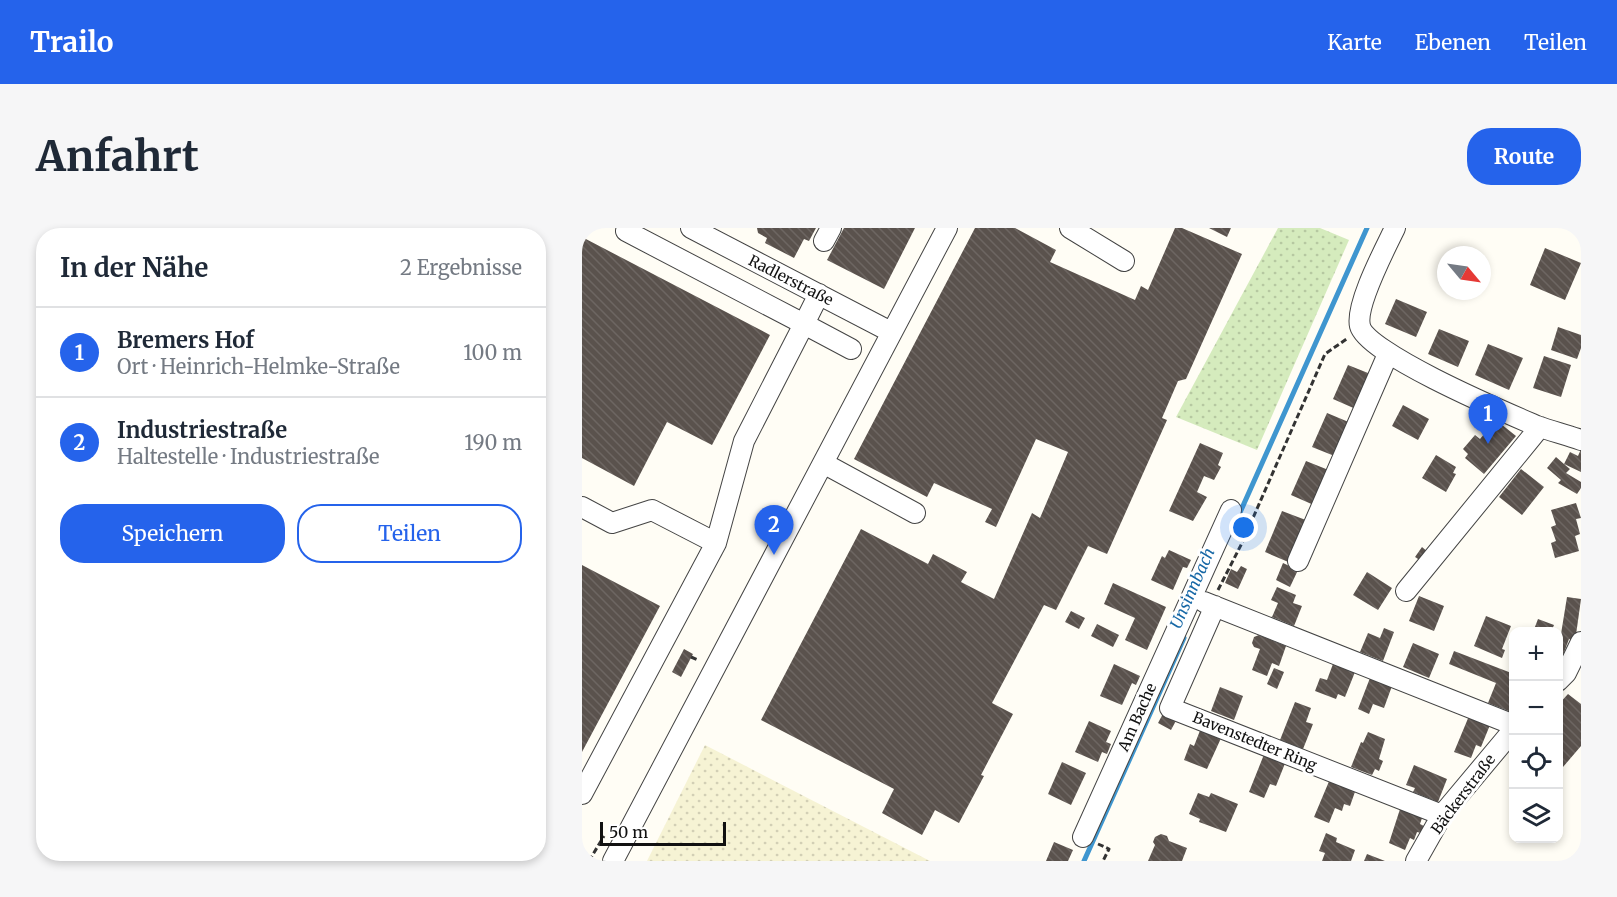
<!DOCTYPE html>
<html lang="de">
<meta charset="utf-8">
<style>
:root{--surface:#fff;--page:#f6f6f7;--text:#1f2937;--muted:#747a83;--line:#e0e1e3;--accent:#2563eb}
body{margin:0;font-family:Merriweather,serif;background:var(--page);color:var(--text)}
.controls{position:absolute;right:18px;bottom:18px;display:grid;overflow:hidden;border-radius:12px;box-shadow:0 3px 9px #0003}
.controls button{width:54px;height:54px;display:grid;place-items:center;padding:0;border:0;border-bottom:2px solid var(--line);background:var(--surface);color:var(--text);font:30px sans-serif}
.compass{position:absolute;left:855px;top:18px;width:54px;height:54px;border-radius:50%;background:var(--surface);box-shadow:0 3px 9px #0003;rotate:119deg}
.scale{position:absolute;left:18px;bottom:15px;width:126px;box-sizing:border-box;padding-left:6px;border:3px solid #111;border-top:0;font-size:16px;line-height:21px;white-space:nowrap;color:#111;-webkit-text-stroke:4px #fff;paint-order:stroke}
.you{position:absolute;left:662px;top:300px;width:21px;height:21px;margin:-15px;border:4px solid #fff;border-radius:50%;background:#1a73e8;box-shadow:0 0 0 9px #1a73e833}
.badge{display:grid;place-items:center;width:39px;height:39px;border-radius:50%;background:var(--accent);color:#fff;font-size:20px;font-weight:700}
.pin{position:absolute;translate:-50% -50px;filter:drop-shadow(0 2px 3px #0008)}
.pin::after{content:'';position:absolute;top:32px;width:21px;height:18px;background:inherit;clip-path:polygon(0 0,100% 0,50% 100%)}
.list{margin:0;padding:0;list-style:none}
h2{display:flex;justify-content:space-between;align-items:center;height:78px;margin:0;padding:0 24px;font-size:26px}
h2 small{font-size:20px;font-weight:400;color:var(--muted)}
.list li{display:grid;grid-template-columns:39px 1fr auto;gap:18px;align-items:center;box-sizing:border-box;height:90px;padding:0 24px;border-top:2px solid var(--line)}
.list b{display:block;font-size:22px;white-space:nowrap}
.list p{margin:0;font-size:20px;white-space:nowrap;color:var(--muted)}
.list em{font-size:20px;font-style:normal;color:var(--muted)}
.actions{display:flex;gap:12px;padding:18px 24px}
.actions a{flex:1;padding:14px 0;border:2px solid var(--accent);border-radius:24px;text-align:center;font-size:21px;color:var(--accent)}
.actions .main{background:var(--accent);color:#fff}
.icon{flex:none;width:33px;height:33px;fill:none;stroke:currentColor;stroke-width:2;stroke-linecap:round;stroke-linejoin:round}
.map{position:relative;flex:none;width:999px;height:633px;overflow:hidden;border-radius:24px}
header{display:flex;align-items:center;gap:36px;box-sizing:border-box;height:84px;padding:0 30px;background:var(--accent);color:#fff}
header strong{font-size:28px}
nav{display:flex;gap:33px;margin-inline-start:auto;font-size:21px}
.intro{display:flex;align-items:center;justify-content:space-between;box-sizing:border-box;height:144px;padding:0 36px}
h1{margin:0;font-size:42px}
.button{padding:15px 27px;border-radius:24px;background:var(--accent);color:#fff;font-size:21px;font-weight:700}
main{display:flex;gap:36px;padding:0 36px}
aside{flex:1;background:var(--surface);border-radius:24px;box-shadow:0 3px 9px #0003}
.map>svg:first-child{display:block}
.farmland{fill:url(#farmland-dots)}
.grass{fill:url(#grass-dots)}
.lines{fill:none;stroke-linecap:round;stroke-linejoin:round}
.stream{stroke:#3f96cf;stroke-width:5}
.building{fill:url(#building-back-hatch)}
.minor-casing{stroke:#444;stroke-width:22}
.path{stroke:#333;stroke-width:3;stroke-dasharray:6 3;stroke-linecap:butt}
.minor{stroke:#fff;stroke-width:20}
.labels{text-anchor:middle;dominant-baseline:central;stroke-width:6;stroke-linejoin:round;paint-order:stroke}
.street-label{font-size:15px;fill:#111;stroke:#fff}
.water-label{font-size:16px;font-style:italic;fill:#1768a6;stroke:#fff}
</style>
<header>
<strong>Trailo</strong>
<nav><a>Karte</a><a>Ebenen</a><a>Teilen</a></nav>
</header>
<div class="intro"><h1>Anfahrt</h1><a class="button">Route</a></div>
<main>
<aside>
<h2>In der Nähe<small>2 Ergebnisse</small></h2>
<ul class="list">
<li><span class="badge">1</span><div><b>Bremers Hof</b><p>Ort · Heinrich-Helmke-Straße</p></div><em>100 m</em></li>
<li><span class="badge">2</span><div><b>Industriestraße</b><p>Haltestelle · Industriestraße</p></div><em>190 m</em></li>
</ul>
<div class="actions"><a class="main">Speichern</a><a>Teilen</a></div>
</aside>
<div class="map">
<svg width="999" height="633" viewBox="0 0 999 633">
<defs>
<pattern id="farmland-dots" width="8" height="8" patternUnits="userSpaceOnUse" patternTransform="scale(1.5)"><rect width="8" height="8" fill="#f6f3d4"/><path d="M2 2h.1M6 6h.1" fill="none" stroke="#d2cfb5" stroke-width="1.8" stroke-linecap="round"/></pattern>
<pattern id="grass-dots" width="8" height="8" patternUnits="userSpaceOnUse" patternTransform="scale(1.5)"><rect width="8" height="8" fill="#d5ebbd"/><path d="M2 2h.1M6 6h.1" fill="none" stroke="#b6c8a1" stroke-width="1.8" stroke-linecap="round"/></pattern>
<pattern id="building-back-hatch" width="6" height="6" patternUnits="userSpaceOnUse" patternTransform="scale(1.5)"><rect width="6" height="6" fill="#5a524d"/><path d="M-1 5l2 2M0 0l6 6M5-1l2 2" fill="none" stroke="#6d6662"/></pattern>
</defs>
<rect width="100%" height="100%" fill="#fffdf5"/>
<!-- farmland -->
<path class="farmland" d="M123 517 348 633H65Z"/>
<!-- grass -->
<path class="grass" d="M696 0H738L767 12 675 222 594 189Z"/>
<g class="lines">
<!-- stream -->
<path class="stream" d="M656 289 785 0
M502 633 602 410"/>
</g>
<!-- building -->
<path class="building" d="M175 0H234L227 13 222 11 212 30 183 15 185 10 176 5Z
M262 0H333L302 61 245 32Z
M393 0H433L474 22 468 34 553 72 559 58 566 62 593 0H600L660 26 604 151 596 153 580 190 585 192 525 326 506 318 474 382 462 377 410 475 431 486 399 547 402 548 377 595 353 582 340 607 300 585 312 561 179 492 279 301 346 336 351 326 385 344 379 354 412 371 450 285 458 290 486 224 454 211 414 299 403 294 410 281 352 255 345 269 272 231Z
M627 0H649L645 9Z
M0 9 188 107 130 217 85 194 52 258 0 230Z
M963 20 999 35 983 72 948 57Z
M814 71 845 84 834 109 803 96Z
M976 99 999 107V120L995 131 969 122Z
M857 101 887 113 876 139 846 126Z
M906 116 941 130 927 162 893 147Z
M962 128 989 137 979 169 951 160Z
M766 137 791 147 776 182 751 171Z
M821 177 847 191 836 212 810 198Z
M745 185 769 195 755 229 730 219Z
M914 192 934 208 902 246 883 230 886 226 881 221 893 207 898 211Z
M618 215 641 225 636 237 639 239 632 252 622 248 615 264 625 269 611 293 587 283Z
M999 221V244L982 236 988 241 984 245 999 254V260L995 266 976 255 979 252 965 240 974 229 982 236 988 224 996 228Z
M854 227 874 239 871 245 874 246 864 264 840 250Z
M724 233 749 243 734 278 709 267Z
M939 241 962 259 940 287 917 269Z
M994 275 999 290 994 291 998 306 993 308 997 323 973 330 969 315 974 313 969 299 974 297 969 282Z
M700 283 729 294 711 336 683 324Z
M840 319 846 324 839 333 833 329Z
M587 322 609 332 605 340 601 339 591 362 569 352 580 328 583 330Z
M701 335 716 342 708 359 694 352Z
M0 337 78 378 0 524Z
M659 338 665 341 656 361 643 355 649 341 655 344Z
M785 344 810 360 796 382 771 367Z
M531 355 584 379 565 422 543 412 553 390 522 376Z
M695 359 714 367 711 375 720 378 712 398 690 389 696 375 689 372Z
M837 368 862 378 852 403 827 393Z
M985 369 999 371 993 414 987 411 977 438 976 405 979 406Z
M489 383 503 390 497 401 483 394Z
M904 388 929 398 920 421 923 422 920 430 892 418Z
M956 391 972 397 969 404H951Z
M515 396 537 407 531 419 509 408Z
M802 400 812 404 801 433 778 424 786 405 798 410Z
M677 407 704 418 697 438 690 435 685 448 670 442 678 421 672 419 670 415 672 409Z
M831 415 857 426 847 450 821 439Z
M102 421 111 426 99 449 90 444Z
M872 423 932 446V479L929 484 906 475 914 455 867 436Z
M532 436 558 448 554 457 550 455 540 477 518 468Z
M751 436 773 444 763 469 756 466 754 471 733 463 738 450 745 452Z
M692 440 702 444 695 461 685 456Z
M788 450 810 458 802 480 791 476 787 486 776 481Z
M638 459 661 468 652 492 629 483Z
M986 466 999 476V518L981 539 976 536V477Z
M713 474 729 480 724 494 731 496 721 521 698 512Z
M583 482 596 489 589 502 576 495Z
M887 488 908 497 899 519 894 517 889 530 872 524Z
M507 493 529 503 524 514 529 516 525 526 520 524 516 534 493 524Z
M619 500 640 508 625 541 602 532 608 516 612 518Z
M786 504 803 511 797 531 801 533 797 543 793 541 790 547 769 539 779 514 781 515Z
M683 524 704 533 694 558 688 556 682 570 667 564Z
M480 534 504 545 489 577 466 566Z
M832 537 865 551 856 574 831 564 833 560 824 557Z
M748 551 774 561 768 578 762 576 760 583 753 580 747 595 732 589Z
M616 565 627 569 629 565 656 576 644 604 617 594 618 591 607 586Z
M819 578 841 587 838 596 842 598 839 605 835 604 832 612 828 610 823 622 807 615Z
M744 605 755 610 754 614 773 622 769 633H740L743 625 737 623Z
M579 606 585 608 587 613 605 620 600 633H566L573 617 571 614 573 609Z
M472 614 491 622 486 633H464Z
M785 626 803 633H782Z"/>
<g class="lines">
<!-- minor casing -->
<g class="minor-casing">
<path id="minor" d="M109 0 309 104
M488 0 542 33
M813 0C803 21 773 77 778 98 785 126 925 185 955 198 969 203 985 207 999 212
M44 3 222 96 237 66
M242 13 249 0
M241 235 333 285
M0 279 30 295 70 282 134 315
M716 333 806 126
M824 363 958 199
M622 374 932 497
M633 378 588 480 860 587
M976 453 984 445 999 414
M0 566 134 315 162 213 222 96 269 121
M501 609 649 282
M31 633 365 0
M834 633 860 587 932 501"/>
</g>
<!-- path -->
<path class="path" d="M636 362 660 315 743 126 766 110
M109 429 116 432
M516 616 527 621 521 633
M7 633 22 608"/>
<!-- minor -->
<use href="#minor" class="minor"/>
</g>
<g class="labels">
<!-- street labels -->
<g class="street-label">
<text transform="translate(209 52) rotate(27)">Radlerstraße</text>
<text transform="translate(555 489) rotate(-66)">Am Bache</text>
<text transform="translate(673 513) rotate(22)">Bavenstedter Ring</text>
<text transform="translate(881 566) rotate(-53)">Bäckerstraße</text>
</g>
<!-- water labels -->
<g class="water-label">
<text transform="translate(610 360) rotate(-66)">Unsinnbach</text>
</g>
</g>
</svg>
<div class="controls">
<button>+</button>
<button>−</button>
<button><svg class="icon" aria-label="locate" viewBox="0 0 24 24"><circle cx="12" cy="12" r="6"/><path d="M12 2v4M12 18v4M2 12h4M18 12h4"/></svg></button>
<button><svg class="icon" aria-label="layers" viewBox="0 0 24 24"><path d="M12 4l9 5-9 5-9-5zM3 14l9 5 9-5"/></svg></button>
</div>
<svg class="compass" viewBox="-18 -18 36 36"><path d="M0-13l5 13h-10z" fill="#e53935"/><path d="M0 13l5-13h-10z" fill="#747a83"/></svg>
<div class="scale">50 m</div>
<div class="you"></div>
<div class="pin badge" style="left:906px;top:216px">1</div>
<div class="pin badge" style="left:192px;top:327px">2</div>
</div>
</main>
